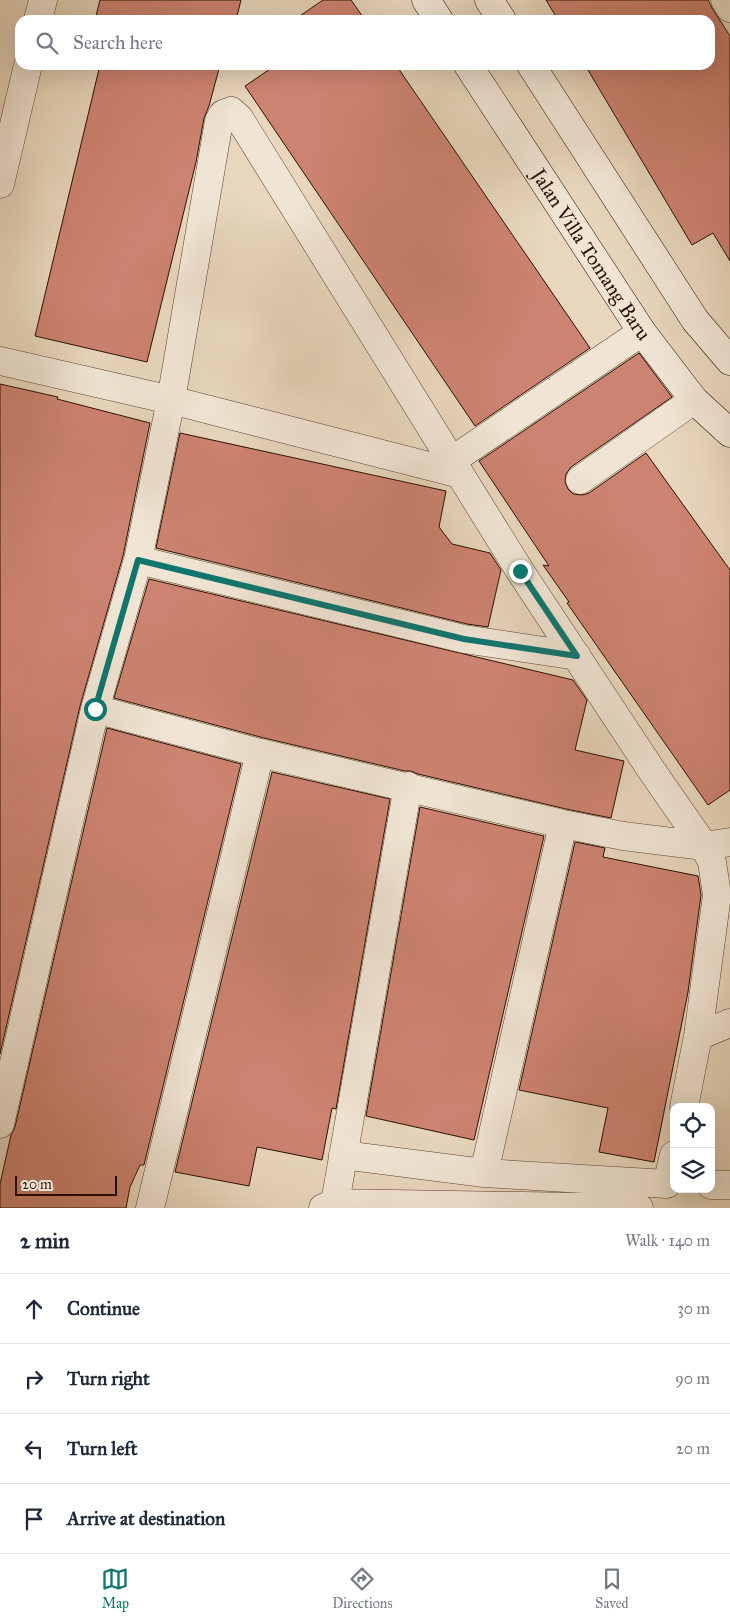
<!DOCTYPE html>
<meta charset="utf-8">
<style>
:root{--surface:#fff;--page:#f2f2f3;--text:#1f2937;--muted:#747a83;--line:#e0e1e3;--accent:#0f766e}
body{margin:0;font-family:"IM FELL Great Primer",serif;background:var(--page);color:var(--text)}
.controls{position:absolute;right:15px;bottom:15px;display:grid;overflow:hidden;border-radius:10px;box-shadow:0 5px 20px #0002}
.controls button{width:45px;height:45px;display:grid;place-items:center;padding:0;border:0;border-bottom:1px solid var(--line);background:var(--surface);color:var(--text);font:25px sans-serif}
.scale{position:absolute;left:15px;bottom:12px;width:102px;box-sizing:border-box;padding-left:5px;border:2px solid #2b0f01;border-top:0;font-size:14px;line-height:18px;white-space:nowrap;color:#2b0f01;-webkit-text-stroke:4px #f0e5d4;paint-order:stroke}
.stop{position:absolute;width:15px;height:15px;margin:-11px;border:4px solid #0f766e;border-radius:50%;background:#fff}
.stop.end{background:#0f766e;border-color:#fff;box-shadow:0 1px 5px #0008}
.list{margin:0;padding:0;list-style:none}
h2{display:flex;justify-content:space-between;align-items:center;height:65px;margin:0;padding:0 20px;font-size:21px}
h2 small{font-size:16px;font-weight:400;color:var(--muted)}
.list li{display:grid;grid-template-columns:32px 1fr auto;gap:15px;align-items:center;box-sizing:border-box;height:70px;padding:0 20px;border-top:1px solid var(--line)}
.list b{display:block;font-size:19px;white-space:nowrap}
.list em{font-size:16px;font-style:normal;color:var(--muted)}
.icon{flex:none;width:28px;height:28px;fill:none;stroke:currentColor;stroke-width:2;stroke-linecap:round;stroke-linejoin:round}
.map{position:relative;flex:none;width:730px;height:1208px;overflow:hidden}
.search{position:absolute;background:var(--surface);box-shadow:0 5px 20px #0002;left:15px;right:15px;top:15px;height:55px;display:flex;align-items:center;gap:12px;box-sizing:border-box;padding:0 18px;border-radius:15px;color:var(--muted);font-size:19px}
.sheet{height:345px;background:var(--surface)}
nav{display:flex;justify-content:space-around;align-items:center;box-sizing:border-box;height:70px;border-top:1px solid var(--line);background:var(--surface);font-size:14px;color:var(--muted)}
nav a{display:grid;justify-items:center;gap:2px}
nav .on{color:var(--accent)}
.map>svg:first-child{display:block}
.building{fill:#cd8371;stroke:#2b0f01}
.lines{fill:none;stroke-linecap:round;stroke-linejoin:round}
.street-casing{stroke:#5a4130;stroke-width:29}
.secondary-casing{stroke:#2b0f01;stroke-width:29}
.street{stroke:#f0e5d4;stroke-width:28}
.secondary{stroke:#f0e5d4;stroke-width:28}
.route{stroke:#0f766e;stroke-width:6}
.labels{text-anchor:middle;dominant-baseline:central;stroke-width:4;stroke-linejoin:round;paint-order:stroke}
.street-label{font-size:20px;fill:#2b0f01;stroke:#f0e5d4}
</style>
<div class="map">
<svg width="730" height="1208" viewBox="0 0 730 1208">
<rect width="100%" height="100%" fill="#e8d7bd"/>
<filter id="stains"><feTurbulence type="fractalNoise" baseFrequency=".004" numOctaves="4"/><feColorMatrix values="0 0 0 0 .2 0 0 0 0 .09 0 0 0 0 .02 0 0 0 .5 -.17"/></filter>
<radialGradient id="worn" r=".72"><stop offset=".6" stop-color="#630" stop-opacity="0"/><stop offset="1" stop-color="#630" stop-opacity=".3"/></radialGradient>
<!-- building -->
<path class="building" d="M100 0H241L236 20H95Z
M323 0H351L365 20H294Z
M546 0H708L712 8 730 36V261L713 233 692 245 585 65H710V20H558Z
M100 65H220L209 106 204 118 196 162 147 362 35 336Z
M276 65H396L590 348 475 426 245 86Z
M639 353 672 397 571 467 566 474 565 482 568 489 573 494 582 495 589 493 646 453 730 570V790L708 805 567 603 569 602 543 565 549 566 479 461Z
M0 384 58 397 57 399 150 423 123 556 80 706 0 1054Z
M180 433 446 491 439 527 452 544 490 553 501 570 488 627 467 624 156 548Z
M149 579 573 680 587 700 575 750 624 761 611 818 566 809 418 774 411 771H405L264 738 114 698Z
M107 728 241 764 144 1165H140L130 1187 126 1208H0V1184L11 1135 15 1127Z
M272 772 390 799 336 1109 332 1108 322 1160 257 1147 249 1186 175 1172Z
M420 807 544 836 474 1140 366 1116Z
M575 842 605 848 603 857 698 876 701 895 688 992 654 1162 599 1152 608 1108 519 1090Z"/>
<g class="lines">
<!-- street casing -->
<g class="street-casing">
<path id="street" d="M725 0 730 8
M38 20 43 0
M0 184 28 65
M0 361 171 400 460 474
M451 461 642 332
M580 480 694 400
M138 560 464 639 577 656
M95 709 260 753 563 824 623 836 704 846 730 842
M698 1036 730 1023
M0 1124 95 709 138 560 171 400 219 121 223 114 231 111 239 118 520 571 652 771 704 846 712 862 717 895 698 1036 684 1107
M343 1155 484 1173 667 1184 674 1155
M484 1173 563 824
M711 1185H730
M335 1203 408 786
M150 1208 260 753
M323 1208 335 1203 639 1208"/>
</g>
<!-- secondary casing -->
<g class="secondary-casing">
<g id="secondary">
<path d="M426 0 439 20"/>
<path d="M489 0 502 20"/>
<path id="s1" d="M468 65 642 332 694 400 730 433"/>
<path d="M531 65 695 320 730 361"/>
</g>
</g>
<!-- street -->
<use href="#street" class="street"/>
<!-- secondary -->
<use href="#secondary" class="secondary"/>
</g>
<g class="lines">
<!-- route -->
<path class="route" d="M95 709 138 560 464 639 577 656 520 571"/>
</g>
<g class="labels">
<!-- street labels -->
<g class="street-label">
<text stroke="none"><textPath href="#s1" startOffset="226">Jalan Villa Tomang Baru</textPath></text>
</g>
</g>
<rect width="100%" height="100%" filter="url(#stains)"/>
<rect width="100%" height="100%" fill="url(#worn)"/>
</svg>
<div class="controls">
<button><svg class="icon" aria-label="locate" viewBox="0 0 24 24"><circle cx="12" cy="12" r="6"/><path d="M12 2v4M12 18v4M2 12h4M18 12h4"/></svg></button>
<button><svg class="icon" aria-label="layers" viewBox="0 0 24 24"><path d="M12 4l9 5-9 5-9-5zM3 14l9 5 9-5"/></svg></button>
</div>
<div class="scale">20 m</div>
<div class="stop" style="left:95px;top:709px"></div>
<div class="stop end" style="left:520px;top:571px"></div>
<div class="search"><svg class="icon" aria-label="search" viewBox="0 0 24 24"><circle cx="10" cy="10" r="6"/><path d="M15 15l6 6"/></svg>Search here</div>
</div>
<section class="sheet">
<h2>2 min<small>Walk · 140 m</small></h2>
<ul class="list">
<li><svg class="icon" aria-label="ahead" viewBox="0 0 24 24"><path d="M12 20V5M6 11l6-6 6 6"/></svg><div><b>Continue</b></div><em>30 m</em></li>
<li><svg class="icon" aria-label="right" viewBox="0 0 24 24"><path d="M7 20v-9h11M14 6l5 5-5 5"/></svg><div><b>Turn right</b></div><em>90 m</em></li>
<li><svg class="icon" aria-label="left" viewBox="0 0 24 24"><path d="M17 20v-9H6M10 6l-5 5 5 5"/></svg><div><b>Turn left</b></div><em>20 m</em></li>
<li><svg class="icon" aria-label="arrive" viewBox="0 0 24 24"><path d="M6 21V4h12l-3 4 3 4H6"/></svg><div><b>Arrive at destination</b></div></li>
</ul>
</section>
<nav>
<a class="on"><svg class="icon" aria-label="map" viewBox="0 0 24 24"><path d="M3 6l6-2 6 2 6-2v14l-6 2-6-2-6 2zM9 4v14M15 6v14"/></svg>Map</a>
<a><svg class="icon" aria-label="directions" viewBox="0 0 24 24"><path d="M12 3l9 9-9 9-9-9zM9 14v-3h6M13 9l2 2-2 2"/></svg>Directions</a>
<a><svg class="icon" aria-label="saved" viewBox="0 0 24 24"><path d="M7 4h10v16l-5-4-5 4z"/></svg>Saved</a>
</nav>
